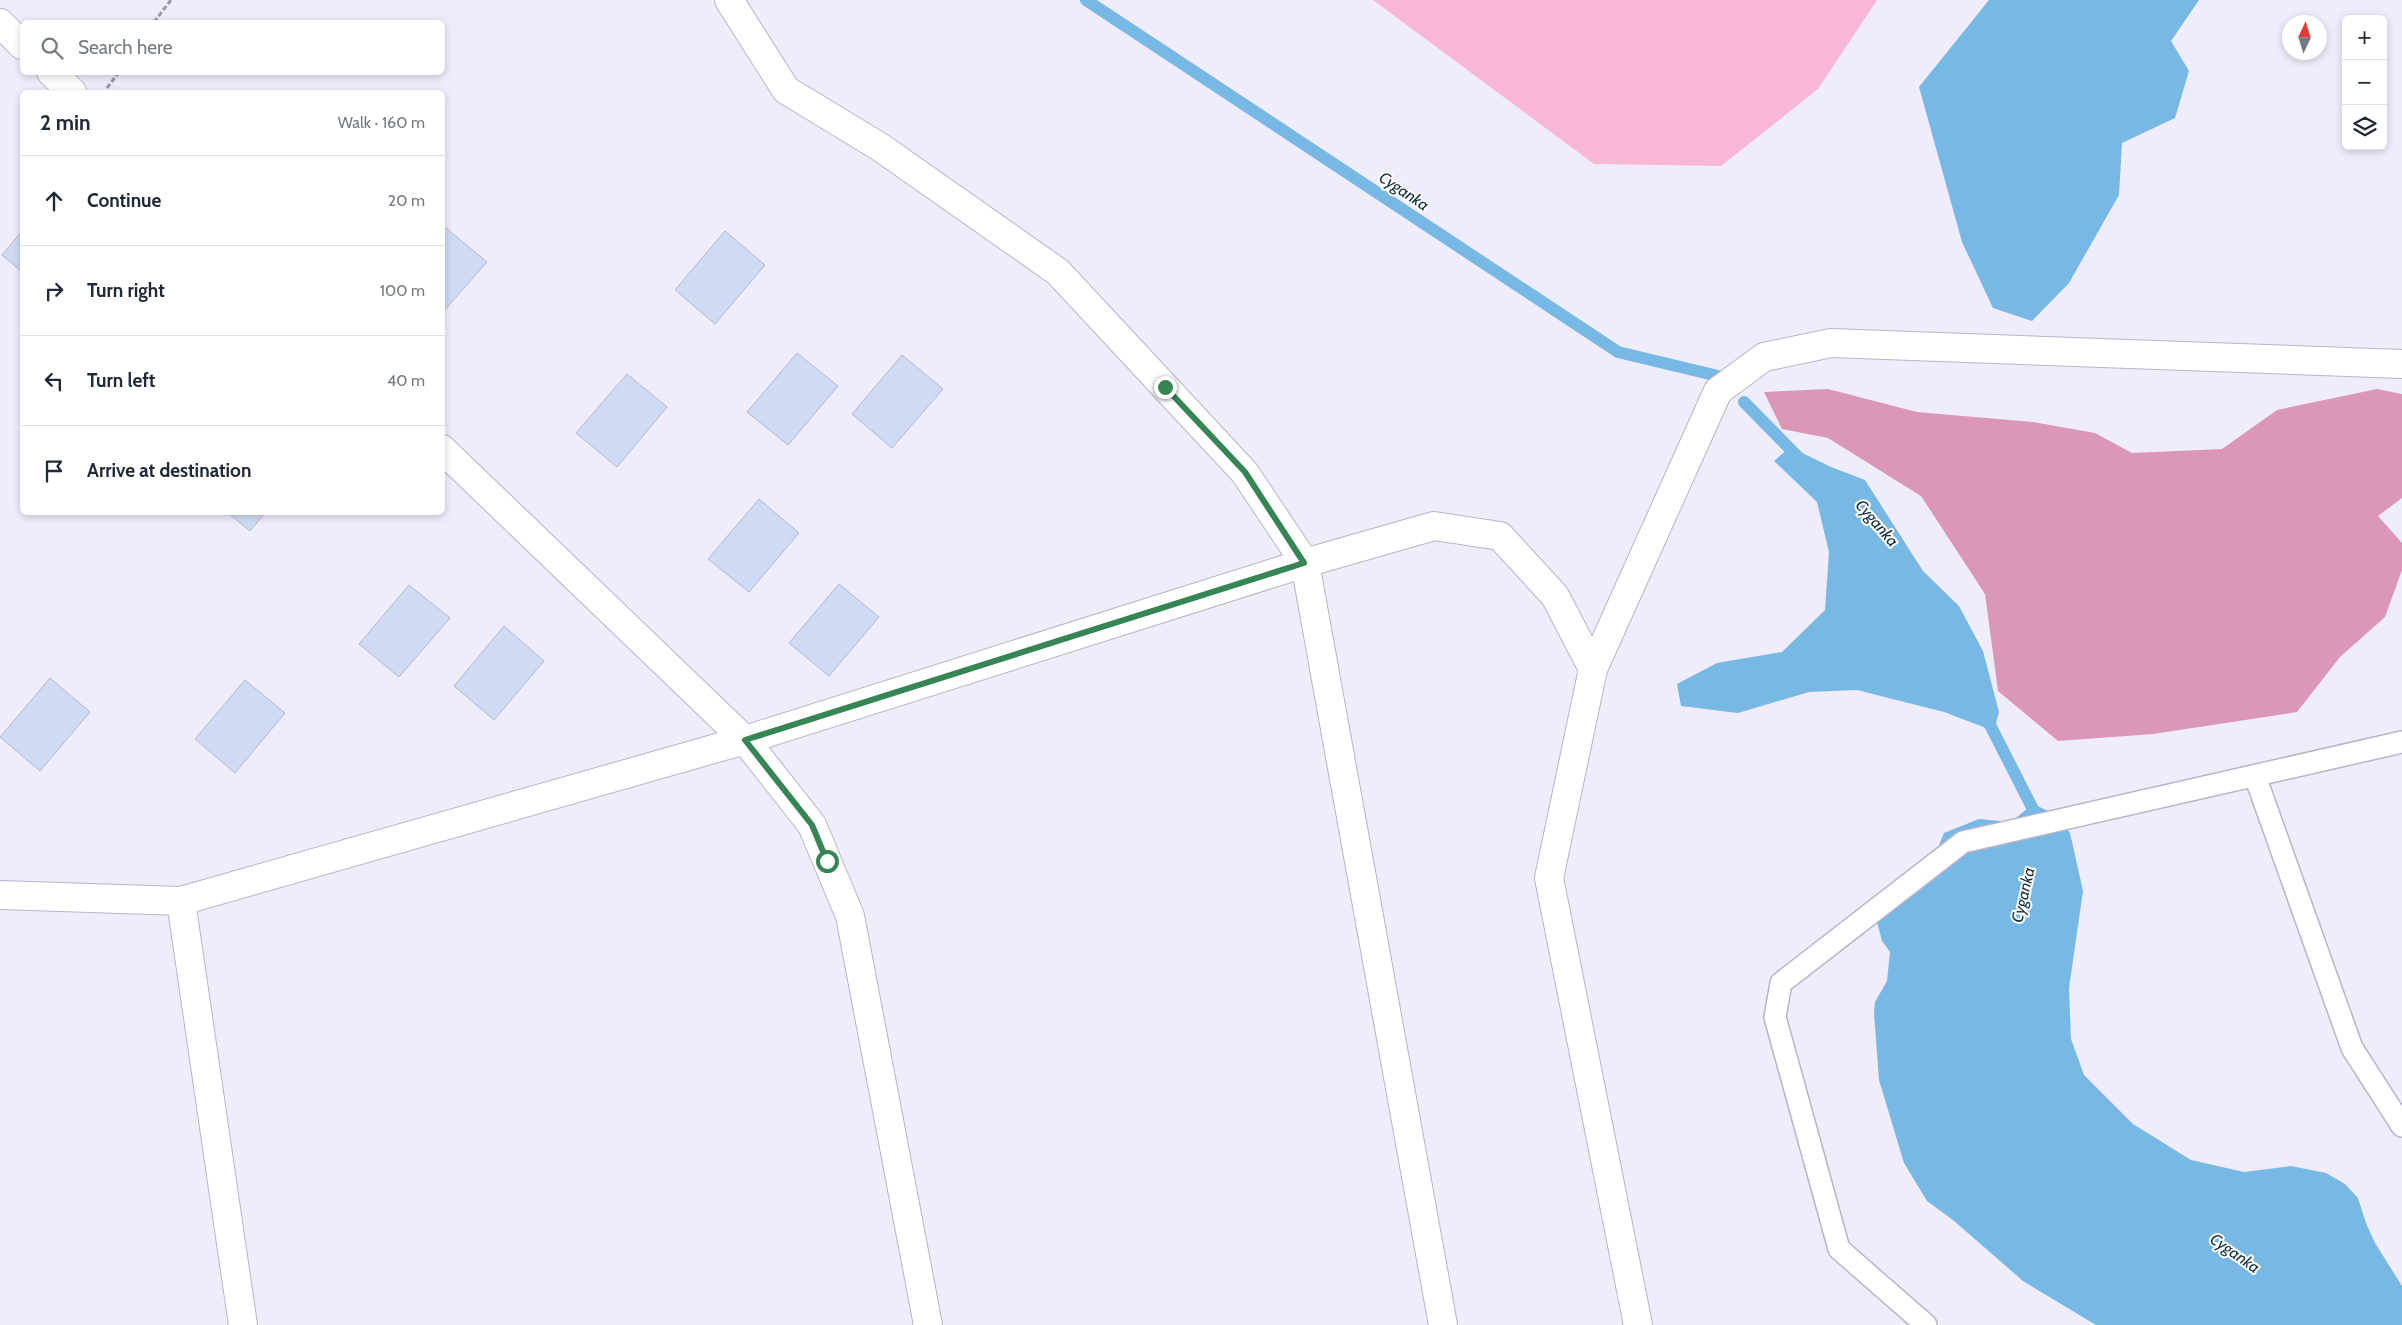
<!DOCTYPE html>
<meta charset="utf-8">
<style>
:root{--surface:#fff;--page:#f2f2f3;--text:#1f2937;--muted:#747a83;--line:#e0e1e3}
body{margin:0;font-family:Cabin,sans-serif;background:var(--page);color:var(--text)}
.controls{position:absolute;right:15px;top:15px;display:grid;overflow:hidden;border-radius:8px;box-shadow:0 2px 8px #0003}
.controls button{width:45px;height:45px;display:grid;place-items:center;padding:0;border:0;border-bottom:1px solid var(--line);background:var(--surface);color:var(--text);font:25px sans-serif}
.compass{position:absolute;left:2282px;top:15px;width:45px;height:45px;border-radius:50%;background:var(--surface);box-shadow:0 2px 8px #0003;rotate:4deg}
.stop{position:absolute;width:15px;height:15px;margin:-11px;border:4px solid #368555;border-radius:50%;background:#fff}
.stop.end{background:#368555;border-color:#fff;box-shadow:0 1px 5px #0008}
.list{margin:0;padding:0;list-style:none}
h2{display:flex;justify-content:space-between;align-items:center;height:65px;margin:0;padding:0 20px;font-size:21px}
h2 small{font-size:16px;font-weight:400;color:var(--muted)}
.list li{display:grid;grid-template-columns:32px 1fr auto;gap:15px;align-items:center;box-sizing:border-box;height:90px;padding:0 20px;border-top:1px solid var(--line)}
.list b{display:block;font-size:19px;white-space:nowrap}
.list em{font-size:16px;font-style:normal;color:var(--muted)}
.icon{flex:none;width:28px;height:28px;fill:none;stroke:currentColor;stroke-width:2;stroke-linecap:round;stroke-linejoin:round}
.map{position:relative;flex:none;width:2402px;height:1325px;overflow:hidden}
.search{position:absolute;background:var(--surface);box-shadow:0 2px 8px #0003;left:20px;top:20px;width:425px;height:55px;display:flex;align-items:center;gap:12px;box-sizing:border-box;padding:0 18px;border-radius:8px;color:var(--muted);font-size:19px}
.panel{position:absolute;background:var(--surface);box-shadow:0 2px 8px #0003;left:20px;top:90px;width:425px;height:425px;border-radius:8px}
.map>svg:first-child{display:block}
.green{fill:#f9b7d6}
.forest{fill:#db97b7}
.water{fill:#77b9e4}
.lines{fill:none;stroke-linecap:round;stroke-linejoin:round}
.stream{stroke:#77b9e4;stroke-width:12}
.building{fill:#cfdbf4;stroke:#afb9cf}
.service-casing{stroke:#b8b4cb;stroke-width:24}
.minor-casing{stroke:#b8b4cb;stroke-width:30}
.path{stroke:#9c99a6;stroke-width:3;stroke-dasharray:5 2.5;stroke-linecap:butt}
.service{stroke:#fff;stroke-width:21}
.minor{stroke:#fff;stroke-width:28}
.route{stroke:#368555;stroke-width:6}
.labels{text-anchor:middle;dominant-baseline:central;stroke-width:4;stroke-linejoin:round;paint-order:stroke}
.water-label{font-size:16px;font-style:italic;fill:#0e2d3e;stroke:#fff}
</style>
<div class="map">
<svg width="2402" height="1325" viewBox="0 0 2402 1325">
<rect width="100%" height="100%" fill="#efecfb"/>
<!-- green -->
<path class="green" d="M1373 0H1877L1818 89 1721 166 1594 164Z"/>
<!-- forest -->
<path class="forest" d="M1828 389 1917 412 2033 422 2095 433 2132 453 2222 449 2277 410 2377 389 2402 394V498L2378 516 2402 543V570L2385 617 2340 657 2297 712 2153 734 2058 741 1998 691 1985 594 1921 496 1828 438 1782 429 1764 392Z"/>
<!-- water -->
<path class="water" d="M1989 0H2199L2171 41 2189 71 2175 118 2122 143 2119 195 2069 283 2032 321 1993 308 1962 242 1919 87Z
M1790 447 1831 467 1865 480 1923 571 1959 606 1983 651 1999 712 1994 731 1944 712 1857 690 1809 692 1738 713 1681 706 1677 684 1717 663 1782 652 1825 610 1829 552 1817 502 1774 461Z
M2033 804 2057 815 2070 833 2083 891 2069 988 2071 1039 2084 1075 2133 1124 2191 1160 2244 1172 2291 1166 2326 1173 2345 1184 2358 1198 2366 1223 2375 1243 2402 1286V1325H2096L2023 1281 1953 1220 1927 1201 1904 1163 1879 1080 1874 1013 1875 1002 1887 981 1890 952 1882 941 1877 922 1886 906 1930 867 1944 833 1979 819 2011 822Z"/>
<g class="lines">
<!-- stream -->
<path class="stream" d="M1086 0 1618 352 1718 376
M1744 402 1800 459
M1986 717 2038 819"/>
</g>
<!-- building -->
<path class="building" d="M446 228 487 262 442 313V232Z
M22 231V272L2 255Z
M725 231 765 265 715 324 675 290Z
M797 353 838 386 788 445 747 412Z
M902 355 943 389 892 448 852 414Z
M627 374 667 407 617 467 576 433Z
M759 499 799 533 749 592 708 559Z
M227 512H266L250 531Z
M839 584 879 617 829 676 789 643Z
M409 585 450 618 399 677 359 644Z
M504 626 544 661 494 720 454 686Z
M50 678 90 712 40 771 0 737Z
M245 680 285 713 235 773 195 739Z"/>
<g class="lines">
<!-- service casing -->
<g class="service-casing">
<path id="service" d="M2255 776 2352 1048 2402 1126
M1926 1325 1839 1249 1775 1017 1781 983 1963 842 2402 742"/>
</g>
<!-- minor casing -->
<g class="minor-casing">
<path id="minor" d="M729 0 786 90 880 147 1058 272 1245 473 1305 563 1443 1325
M0 23 22 45
M51 72 72 92
M442 449 745 740 812 825 850 916 928 1325
M0 895 181 901 745 740 1305 563 1434 526 1500 536 1555 596 1593 669
M181 901 243 1325
M1638 1325 1549 878 1593 669 1718 391 1764 357 1831 343 2402 364"/>
</g>
<!-- path -->
<path class="path" d="M154 22 171 0
M107 88 119 72"/>
<!-- service -->
<use href="#service" class="service"/>
<!-- minor -->
<use href="#minor" class="minor"/>
</g>
<g class="lines">
<!-- route -->
<path class="route" d="M827 861 812 825 745 740 1304 563 1245 472 1165 387"/>
</g>
<g class="labels">
<!-- water labels -->
<g class="water-label">
<text transform="translate(1404 191) rotate(34)">Cyganka</text>
<text transform="translate(1877 523) rotate(49)">Cyganka</text>
<text transform="translate(2023 895) rotate(-77)">Cyganka</text>
<text transform="translate(2235 1253) rotate(35)">Cyganka</text>
</g>
</g>
</svg>
<div class="controls">
<button>+</button>
<button>−</button>
<button><svg class="icon" aria-label="layers" viewBox="0 0 24 24"><path d="M12 4l9 5-9 5-9-5zM3 14l9 5 9-5"/></svg></button>
</div>
<svg class="compass" viewBox="-18 -18 36 36"><path d="M0-13l5 13h-10z" fill="#e53935"/><path d="M0 13l5-13h-10z" fill="#747a83"/></svg>
<div class="stop" style="left:827px;top:861px"></div>
<div class="stop end" style="left:1165px;top:387px"></div>
<div class="search"><svg class="icon" aria-label="search" viewBox="0 0 24 24"><circle cx="10" cy="10" r="6"/><path d="M15 15l6 6"/></svg>Search here</div>
<section class="panel">
<h2>2 min<small>Walk · 160 m</small></h2>
<ul class="list">
<li><svg class="icon" aria-label="ahead" viewBox="0 0 24 24"><path d="M12 20V5M6 11l6-6 6 6"/></svg><div><b>Continue</b></div><em>20 m</em></li>
<li><svg class="icon" aria-label="right" viewBox="0 0 24 24"><path d="M7 20v-9h11M14 6l5 5-5 5"/></svg><div><b>Turn right</b></div><em>100 m</em></li>
<li><svg class="icon" aria-label="left" viewBox="0 0 24 24"><path d="M17 20v-9H6M10 6l-5 5 5 5"/></svg><div><b>Turn left</b></div><em>40 m</em></li>
<li><svg class="icon" aria-label="arrive" viewBox="0 0 24 24"><path d="M6 21V4h12l-3 4 3 4H6"/></svg><div><b>Arrive at destination</b></div></li>
</ul>
</section>
</div>
